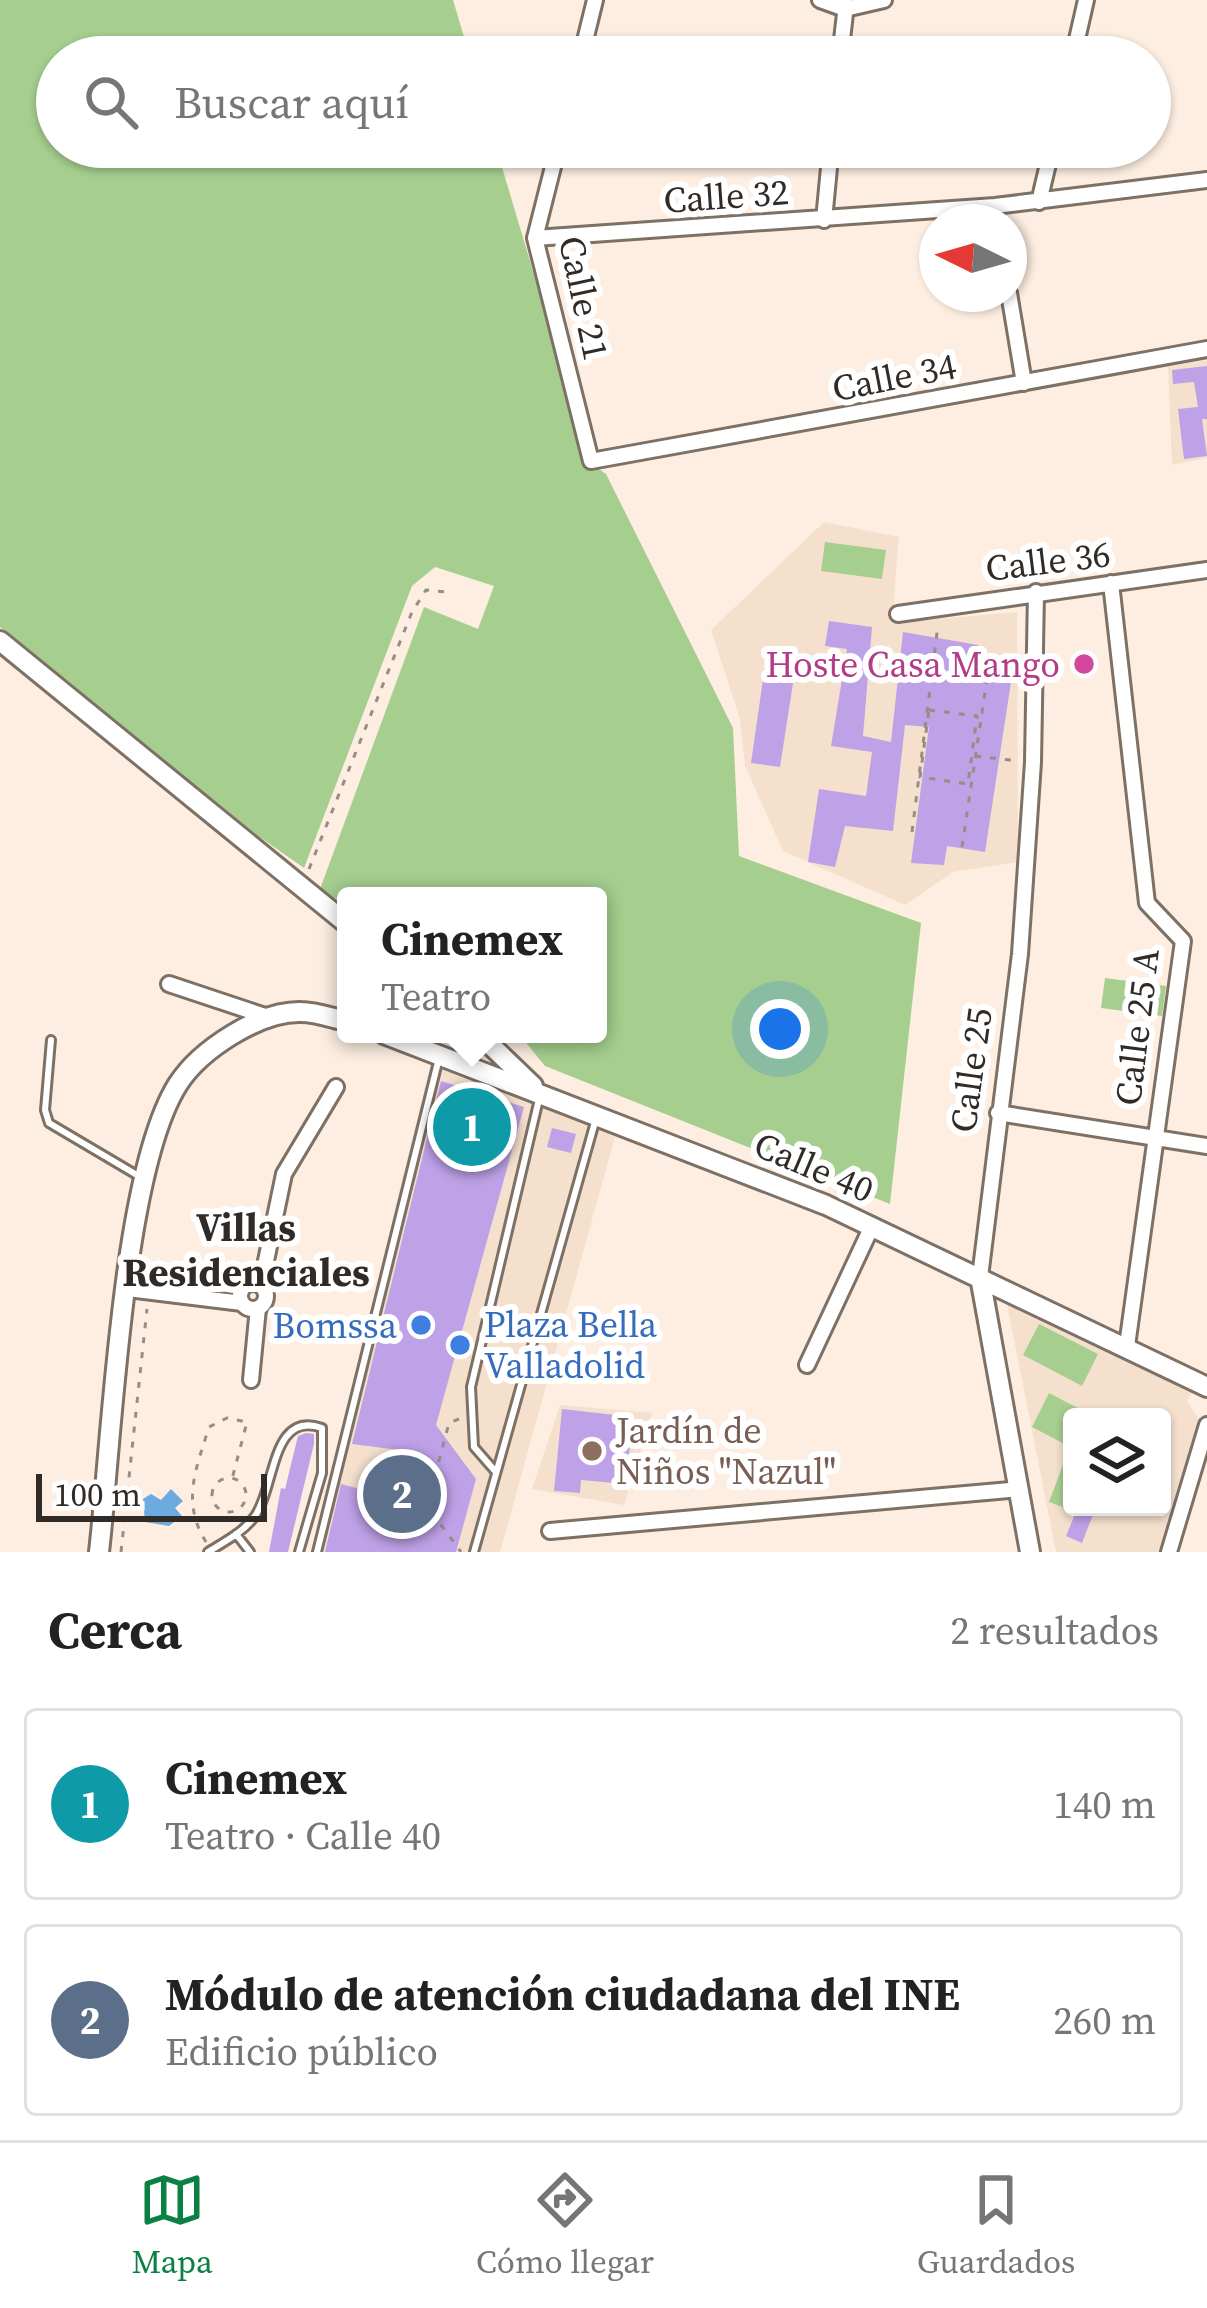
<!DOCTYPE html>
<html lang="es">
<meta charset="utf-8">
<style>
:root{--surface:#fff;--page:#f6f6f6;--text:#222;--muted:#767676;--line:#e0e0e0;--accent:#0b8043}
body{margin:0;font-family:"Source Serif 4",serif;background:var(--page);color:var(--text)}
.controls{position:absolute;right:36px;bottom:36px;display:grid;overflow:hidden;border-radius:12px;box-shadow:0 3px 9px #0004}
.controls button{width:108px;height:108px;display:grid;place-items:center;padding:0;border:0;border-bottom:3px solid var(--line);background:var(--surface);color:var(--text);font:60px sans-serif}
.compass{position:absolute;left:919px;top:204px;width:108px;height:108px;border-radius:50%;background:var(--surface);box-shadow:0 3px 9px #0004;rotate:275deg}
.scale{position:absolute;left:36px;bottom:30px;width:231px;box-sizing:border-box;padding-left:12px;border:6px solid #302b26;border-top:0;font-size:33px;line-height:42px;white-space:nowrap;color:#302b26;-webkit-text-stroke:9px #fff;paint-order:stroke}
.you{position:absolute;left:780px;top:1029px;width:42px;height:42px;margin:-30px;border:9px solid #fff;border-radius:50%;background:#1a73e8;box-shadow:0 0 0 18px #1a73e833}
.badge{display:grid;place-items:center;width:78px;height:78px;border-radius:50%;background:var(--accent);color:#fff;font-size:39px;font-weight:700}
.pin{position:absolute;translate:-50% -50%;border:6px solid #fff;box-shadow:0 3px 12px #0006}
.popup{position:absolute;left:337px;top:887px;width:270px;height:156px;box-sizing:border-box;display:grid;place-content:center;border-radius:12px;background:var(--surface);filter:drop-shadow(0 3px 9px #0005);font-size:39px;white-space:nowrap;color:var(--muted)}
.popup b{font-size:45px;color:var(--text)}
.popup::after{content:'';position:absolute;left:50%;top:100%;margin-left:-24px;border:24px solid transparent;border-top-color:var(--surface)}
.list{margin:0;padding:0;list-style:none}
h2{display:flex;justify-content:space-between;align-items:center;height:156px;margin:0;padding:0 48px;font-size:51px}
h2 small{font-size:39px;font-weight:400;color:var(--muted)}
.list li{display:grid;grid-template-columns:78px 1fr auto;gap:36px;align-items:center;box-sizing:border-box;height:192px;margin:0 24px 24px;padding:0 24px;border:3px solid var(--line);border-radius:12px}
.list b{display:block;font-size:45px;white-space:nowrap}
.list p{margin:0;font-size:39px;white-space:nowrap;color:var(--muted)}
.list em{font-size:39px;font-style:normal;color:var(--muted)}
.icon{flex:none;width:66px;height:66px;fill:none;stroke:currentColor;stroke-width:2;stroke-linecap:round;stroke-linejoin:round}
.map{position:relative;flex:none;width:1207px;height:1552px;overflow:hidden}
.search{position:absolute;background:var(--surface);box-shadow:0 3px 9px #0004;left:36px;right:36px;top:36px;height:132px;display:flex;align-items:center;gap:30px;box-sizing:border-box;padding:0 42px;border-radius:66px;color:var(--muted);font-size:45px}
.sheet{height:588px;background:var(--surface)}
nav{display:flex;justify-content:space-around;align-items:center;box-sizing:border-box;height:168px;border-top:3px solid var(--line);background:var(--surface);font-size:33px;color:var(--muted)}
nav a{display:grid;justify-items:center;gap:6px}
nav .on{color:var(--accent)}
.map>svg:first-child{display:block}
.built{fill:#f5e0ce;fill-rule:evenodd}
.green{fill:#a6cf8f}
.water{fill:#6babe0}
.building{fill:#bea1e7}
.lines{fill:none;stroke-linecap:round;stroke-linejoin:round}
.lane-casing{stroke:#7d7065;stroke-width:12}
.street-casing{stroke:#7d7065;stroke-width:20}
.secondary-casing{stroke:#7d7065;stroke-width:24}
.path{stroke:#978d84;stroke-width:3;stroke-dasharray:6 9;stroke-linecap:butt}
.lane{stroke:#fff;stroke-width:6}
.street{stroke:#fff;stroke-width:14}
.secondary{stroke:#fff;stroke-width:18}
.hotel-dot{fill:#d1479c;stroke:#fff;stroke-width:4.5}
.shop-dot{fill:#3f7fe0;stroke:#fff;stroke-width:4.5}
.education-dot{fill:#8d6e63;stroke:#fff;stroke-width:4.5}
.labels{text-anchor:middle;dominant-baseline:central;stroke-width:12;stroke-linejoin:round;paint-order:stroke}
.street-label{font-size:36px;fill:#302b26;stroke:#fff}
.hotel-label{font-size:36px;fill:#b23c85;stroke:#fff;text-anchor:end}
.shop-label{font-size:36px;fill:#366cbe;stroke:#fff;text-anchor:start}
.education-label{font-size:36px;fill:#785e54;stroke:#fff;text-anchor:start}
.neighbourhood-label{font-size:39px;font-weight:bold;fill:#302b26;stroke:#fff}
</style>
<div class="map">
<svg width="1207" height="1552" viewBox="0 0 1207 1552">
<rect width="100%" height="100%" fill="#fdeee1"/>
<!-- built -->
<path class="built" d="M1207 360V458L1172 465 1168 367Z
M824 522 899 537 892 623 1017 612 1018 862 953 872 905 905 783 851 745 766 740 719 711 630Z
M431 1063 615 1137 500 1552H311Z
M1006 1299 1196 1385 1187 1401 1200 1421 1164 1552H1056ZM1072 1417H1162V1507H1072Z
M560 1405 652 1413 624 1505 532 1489Z"/>
<!-- green -->
<path class="green" d="M0 0H453L470 57H57V147H496L590 463 606 474 733 728 739 856 921 923 890 1204 545 1066 519 1034H598V896H346V905L320 889 424 607 478 629 494 586 435 567 412 586 304 868 188 787 0 627Z
M825 542 886 550 882 579 821 571Z
M1105 978 1166 986 1162 1016 1101 1008Z
M1039 1324 1098 1354 1082 1386 1023 1355Z
M1049 1393 1095 1417H1072V1448L1032 1427Z
M1067 1454 1072 1456 1073 1511 1049 1502Z"/>
<!-- water -->
<path class="water" d="M171 1489 183 1501 175 1508 182 1516 169 1526 145 1522 143 1499 151 1494 161 1500Z"/>
<!-- building -->
<path class="building" d="M1207 366V419H1202L1207 456 1184 459 1178 409 1198 407 1194 382 1173 384 1172 370Z
M829 621 872 627 863 736 891 742 903 632 978 645 976 663 1013 669 985 852 947 846 944 865 911 863 929 727 905 725 893 831 845 826 835 867 808 862 819 789 866 796 872 752 831 746 847 649 825 646Z
M766 659 796 664 780 767 751 763Z
M441 1081 524 1107 436 1425 476 1479 456 1552H325L341 1484 387 1496 399 1450 352 1444Z
M552 1128 576 1134 571 1153 547 1147Z
M562 1409 633 1417 626 1484 581 1480 580 1493 554 1491Z
M306 1433 314 1434V1444L288 1552H269L281 1488 285 1489 298 1436Z
M1078 1507H1096L1082 1543 1066 1536Z"/>
<g class="lines">
<!-- lane casing -->
<g class="lane-casing">
<path id="lane" d="M51 1040 45 1110 49 1123 142 1178
M495 1471 474 1447 471 1387 540 1095
M236 1534 250 1552
M208 1552C224 1542 244 1532 255 1516 276 1486 271 1410 322 1428V1473L299 1552
M317 1552 439 1058
M474 1552 595 1122"/>
</g>
<!-- street casing -->
<g class="street-casing">
<path id="street" d="M820 0 845 9 884 0
M581 57 595 0
M840 57 846 5
M1073 57 1086 0
M558 147 535 238 591 461 1207 349
M1039 202 1052 147
M824 220 831 147
M535 238 995 206 1207 180
M1009 293 1024 383
M1111 583 1147 903 1183 941 1127 1346
M898 614 1207 570
M169 984 271 1018
M998 1113 1207 1146
M130 1272 243 1287
M980 1277 1020 954 1033 762 1036 592
M240 1296a13 13 0 1 1 26 0a13 13 0 1 1-26 0Z
M261 1285 284 1174 336 1087
M128 1289 242 1303
M807 1365 872 1226
M251 1380 258 1308
M550 1531 1020 1489
M1169 1552 1207 1425"/>
</g>
<!-- secondary casing -->
<g class="secondary-casing">
<path id="secondary" d="M0 641 346 923
M384 1034 826 1205 1207 1387
M479 1034 533 1086
M980 1277 1030 1552
M99 1552C112 1440 122 1172 178 1084 200 1050 259 1011 301 1012 316 1012 332 1018 346 1021"/>
</g>
<!-- path -->
<path class="path" d="M929 710 977 716 968 784 920 777Z
M975 756 1019 761
M912 832 938 625
M962 847 989 666
M309 869 412 612 426 590 447 592
M459 1419 449 1423 427 1506 461 1552
M212 1495a17 17 0 1 1 34 0a17 17 0 1 1-34 0Z
M206 1542C181 1502 196 1469 209 1427L227 1418 247 1422 232 1479
M121 1552 147 1309"/>
<!-- lane -->
<use href="#lane" class="lane"/>
<!-- street -->
<use href="#street" class="street"/>
<!-- secondary -->
<use href="#secondary" class="secondary"/>
</g>
<!-- markers -->
<circle class="hotel-dot" cx="1084" cy="664" r="12"/>
<g class="shop-dot">
<circle cx="421" cy="1325" r="12"/>
<circle cx="460" cy="1345" r="12"/>
</g>
<circle class="education-dot" cx="592" cy="1451" r="12"/>
<g class="labels">
<!-- street labels -->
<g class="street-label">
<text transform="translate(726 196) rotate(-4)">Calle 32</text>
<text transform="translate(584 298) rotate(78)">Calle 21</text>
<text transform="translate(894 377) rotate(-11)">Calle 34</text>
<text transform="translate(1048 561) rotate(-7)">Calle 36</text>
<text transform="translate(1137 1027) rotate(-83)">Calle 25 A</text>
<text transform="translate(971 1070) rotate(-82)">Calle 25</text>
<text transform="translate(814 1167) rotate(23)">Calle 40</text>
</g>
<!-- hotel labels -->
<g class="hotel-label">
<text x="1060" y="664">Hoste Casa Mango</text>
</g>
<!-- shop labels -->
<g class="shop-label">
<text x="484" y="1324">Plaza Bella<tspan x="484" dy="41">Valladolid</tspan></text>
<text x="397" y="1325" text-anchor="end">Bomssa</text>
</g>
<!-- education labels -->
<g class="education-label">
<text x="616" y="1430">Jardín de<tspan x="616" dy="41">Niños "Nazul"</tspan></text>
</g>
<!-- neighbourhood labels -->
<g class="neighbourhood-label">
<text x="246" y="1227">Villas<tspan x="246" dy="45">Residenciales</tspan></text>
</g>
</g>
</svg>
<div class="controls">
<button><svg class="icon" aria-label="layers" viewBox="0 0 24 24"><path d="M12 4l9 5-9 5-9-5zM3 14l9 5 9-5"/></svg></button>
</div>
<svg class="compass" viewBox="-18 -18 36 36"><path d="M0-13l5 13h-10z" fill="#e53935"/><path d="M0 13l5-13h-10z" fill="#767676"/></svg>
<div class="scale">100 m</div>
<div class="you"></div>
<div class="pin badge" style="left:472px;top:1127px;background:#0f9aa8">1</div>
<div class="popup"><b>Cinemex</b>Teatro</div>
<div class="pin badge" style="left:402px;top:1494px;background:#5c6f8a">2</div>
<div class="search"><svg class="icon" aria-label="search" viewBox="0 0 24 24"><circle cx="10" cy="10" r="6"/><path d="M15 15l6 6"/></svg>Buscar aquí</div>
</div>
<section class="sheet">
<h2>Cerca<small>2 resultados</small></h2>
<ul class="list">
<li><span class="badge" style="background:#0f9aa8">1</span><div><b>Cinemex</b><p>Teatro · Calle 40</p></div><em>140 m</em></li>
<li><span class="badge" style="background:#5c6f8a">2</span><div><b>Módulo de atención ciudadana del INE</b><p>Edificio público</p></div><em>260 m</em></li>
</ul>
</section>
<nav>
<a class="on"><svg class="icon" aria-label="map" viewBox="0 0 24 24"><path d="M3 6l6-2 6 2 6-2v14l-6 2-6-2-6 2zM9 4v14M15 6v14"/></svg>Mapa</a>
<a><svg class="icon" aria-label="directions" viewBox="0 0 24 24"><path d="M12 3l9 9-9 9-9-9zM9 14v-3h6M13 9l2 2-2 2"/></svg>Cómo llegar</a>
<a><svg class="icon" aria-label="saved" viewBox="0 0 24 24"><path d="M7 4h10v16l-5-4-5 4z"/></svg>Guardados</a>
</nav>
